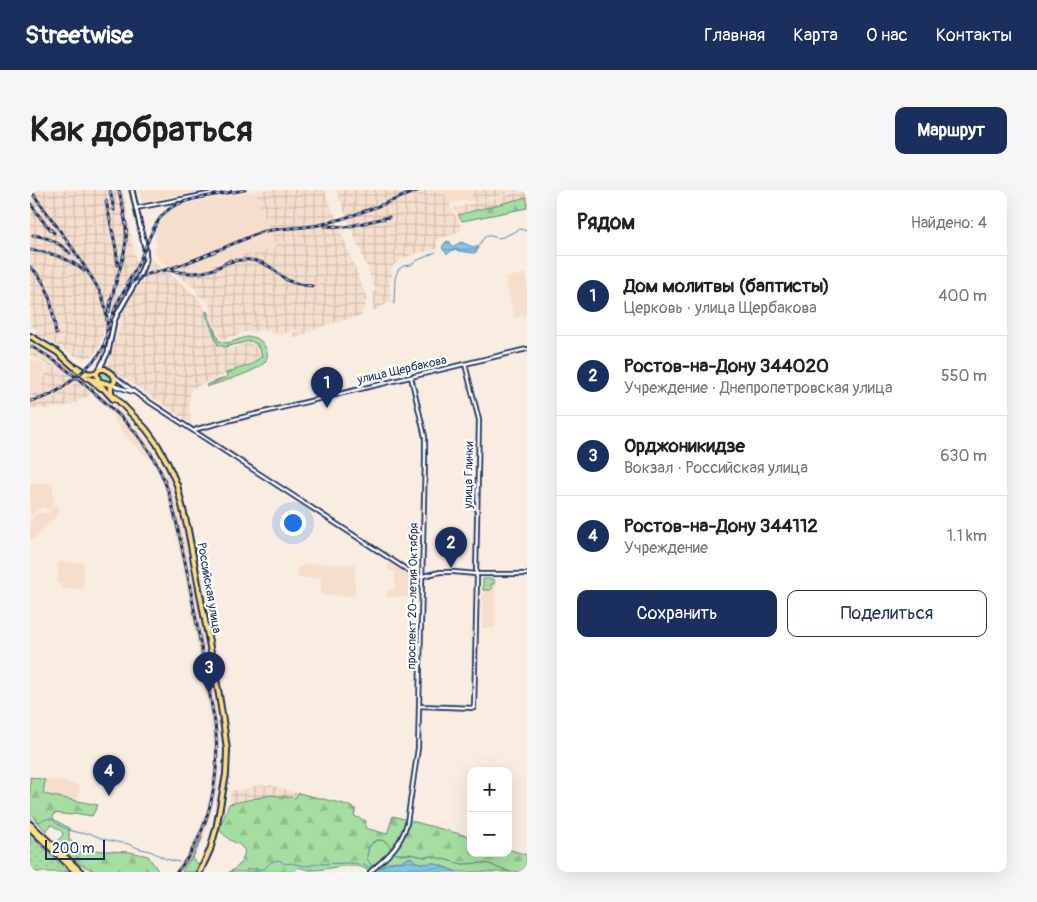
<!DOCTYPE html>
<html lang="ru">
<meta charset="utf-8">
<style>
:root{--surface:#fff;--page:#f6f6f6;--text:#202124;--muted:#757577;--line:#e0e0e0;--accent:#1b2f5e}
body{margin:0;font-family:Pangolin,sans-serif;background:var(--page);color:var(--text)}
.controls{position:absolute;right:15px;bottom:15px;display:grid;overflow:hidden;border-radius:10px;box-shadow:0 5px 20px #0002}
.controls button{width:45px;height:45px;display:grid;place-items:center;padding:0;border:0;border-bottom:1px solid var(--line);background:var(--surface);color:var(--text);font:25px sans-serif}
.scale{position:absolute;left:15px;bottom:12px;width:60px;box-sizing:border-box;padding-left:5px;border:2px solid #1b2f5e;border-top:0;font-size:14px;line-height:18px;white-space:nowrap;color:#1b2f5e;-webkit-text-stroke:4px #fff;paint-order:stroke}
.you{position:absolute;left:262px;top:332px;width:18px;height:18px;margin:-12px;border:4px solid #fff;border-radius:50%;background:#1a73e8;box-shadow:0 0 0 8px #1a73e833}
.badge{display:grid;place-items:center;width:32px;height:32px;border-radius:50%;background:var(--accent);color:#fff;font-size:16px;font-weight:700}
.pin{position:absolute;translate:-50% -41px;filter:drop-shadow(0 1px 2px #0008)}
.pin::after{content:'';position:absolute;top:26px;width:18px;height:15px;background:inherit;clip-path:polygon(0 0,100% 0,50% 100%)}
.list{margin:0;padding:0;list-style:none}
h2{display:flex;justify-content:space-between;align-items:center;height:65px;margin:0;padding:0 20px;font-size:21px}
h2 small{font-size:16px;font-weight:400;color:var(--muted)}
.list li{display:grid;grid-template-columns:32px 1fr auto;gap:15px;align-items:center;box-sizing:border-box;height:80px;padding:0 20px;border-top:1px solid var(--line)}
.list b{display:block;font-size:19px;white-space:nowrap}
.list p{margin:0;font-size:16px;white-space:nowrap;color:var(--muted)}
.list em{font-size:16px;font-style:normal;color:var(--muted)}
.actions{display:flex;gap:10px;padding:15px 20px}
.actions a{flex:1;padding:11px 0;border:1px solid var(--accent);border-radius:10px;text-align:center;font-size:18px;color:var(--accent)}
.actions .main{background:var(--accent);color:#fff}
.map{position:relative;flex:none;width:497px;height:682px;overflow:hidden;border-radius:10px}
header{display:flex;align-items:center;gap:30px;box-sizing:border-box;height:70px;padding:0 25px;background:var(--accent);color:#fff}
header strong{font-size:24px}
nav{display:flex;gap:28px;margin-inline-start:auto;font-size:18px}
.intro{display:flex;align-items:center;justify-content:space-between;box-sizing:border-box;height:120px;padding:0 30px}
h1{margin:0;font-size:35px}
.button{padding:12px 22px;border-radius:10px;background:var(--accent);color:#fff;font-size:18px;font-weight:700}
main{display:flex;gap:30px;padding:0 30px}
aside{flex:1;background:var(--surface);border-radius:10px;box-shadow:0 5px 20px #0002}
.map>svg:first-child{display:block}
.built{fill:#f5decc}
.industrial{fill:url(#industrial-grid)}
.grass{fill:#a6dea1;stroke:#608680}
.forest{fill:url(#forest-firs);stroke:#608680}
.park{fill:url(#park-dots);stroke:#608680}
.water{fill:url(#water-rules);stroke:#5a88af}
.lines{fill:none;stroke-linecap:round;stroke-linejoin:round}
.stream{stroke:#5a88af;stroke-width:1}
.tertiary-casing{stroke:#1b2f5e;stroke-width:6}
.secondary-casing{stroke:#1b2f5e;stroke-width:7}
.primary-casing{stroke:#1b2f5e;stroke-width:8}
.tertiary{stroke:#fff;stroke-width:2.5}
.secondary{stroke:#fff;stroke-width:3}
.primary{stroke:#ffdf80;stroke-width:4}
.rail-casing{stroke:#1b2f5e;stroke-width:3}
.rail{stroke:#fff;stroke-width:1;stroke-dasharray:4;stroke-linecap:butt}
.labels{text-anchor:middle;dominant-baseline:central;stroke-width:4.5;stroke-linejoin:round;paint-order:stroke}
.street-label{font-size:12px;fill:#1b2f5e;stroke:#fff}
</style>
<header>
<strong>Streetwise</strong>
<nav><a>Главная</a><a>Карта</a><a>О нас</a><a>Контакты</a></nav>
</header>
<div class="intro"><h1>Как добраться</h1><a class="button">Маршрут</a></div>
<main>
<div class="map">
<svg width="497" height="682" viewBox="0 0 497 682">
<defs>
<pattern id="industrial-grid" width="8" height="8" patternUnits="userSpaceOnUse" patternTransform="scale(1.25)"><rect width="8" height="8" fill="#f5decc"/><path d="M0 4h8M4 0v8" fill="none" stroke="#d1bfb2"/></pattern>
<pattern id="forest-firs" width="22" height="20" patternUnits="userSpaceOnUse" patternTransform="scale(1.25)"><rect width="22" height="20" fill="#a6dea1"/><path d="M5 1l3.5 6h-7zM16 11l3.5 6h-7z" fill="#8ebf8d"/></pattern>
<pattern id="park-dots" width="8" height="8" patternUnits="userSpaceOnUse" patternTransform="scale(1.25)"><rect width="8" height="8" fill="#a6dea1"/><path d="M2 2h.1M6 6h.1" fill="none" stroke="#8ebf8d" stroke-width="1.8" stroke-linecap="round"/></pattern>
<pattern id="water-rules" width="6" height="5" patternUnits="userSpaceOnUse" patternTransform="scale(1.25)"><rect width="6" height="5" fill="#84c4e5"/><path d="M0 2.5h6" fill="none" stroke="#6ba0bd"/></pattern>
</defs>
<rect width="100%" height="100%" fill="#f9ece1"/>
<filter id="ink" filterUnits="userSpaceOnUse"><feTurbulence type="fractalNoise" baseFrequency=".02" numOctaves="2"/><feDisplacementMap in="SourceGraphic" scale="10" xChannelSelector="R" yChannelSelector="G"/><feConvolveMatrix kernelMatrix="1 2 1 2 8 2 1 2 1" color-interpolation-filters="sRGB"/></filter>
<g filter="url(#ink)">
<!-- built -->
<path class="built" d="M109 0H177L112 12Z
M412 0H441L444 10 438 11 437 10 419 14Z
M226 1 229 13 246 55 244 57 221 66 199 69 163 83 160 74 141 80 129 70 127 65H125L124 59 127 57 124 42 135 25 142 20 154 14Z
M495 83 497 93V125L485 128 475 88Z
M0 151 29 168 101 231 121 255 137 285 148 314 166 405 186 515 190 548V577L187 604 180 628 176 643 164 665 153 682H144L159 661 171 635 180 607 184 578 183 548 158 403 140 316 131 287 120 269 98 249 91 240 77 218 47 191 35 201 25 207 14 211 0 215V207L10 206 31 197 35 194 29 178 0 162Z
M0 168 17 176 9 199 1 203 0 202Z
M23 293V303L25 308 22 313 23 314 19 319 13 317 9 319 0 327V294Z
M25 314 31 321 4 350 3 349 1 350 0 349V331L8 323H15L20 320Z
M28 372 54 373 53 399H33L26 391 28 389Z
M358 372H360L391 394V407H357V400L365 399V381H358Z
M273 374H325V406L291 405V388H267V377H273Z
M453 388 466 389 465 438H452Z
M23 589 50 596 47 611 13 604 15 590Z"/>
<!-- industrial -->
<path class="industrial" d="M0 0H93L106 74 80 122 77 120 73 144 68 159 61 167 49 168 5 143 7 139 0 135Z
M233 0H294L305 26 337 109 334 112 335 116 331 126 296 135 267 147H264L263 143 266 142 265 139 259 141V142L251 145 233 140 229 141 228 140 221 143 218 141 193 150 191 149 180 123 182 122 177 108 173 109 168 105 166 99 141 80 160 74 163 83 199 69 216 64H220L221 66 244 57 246 55 229 13 226 1Z
M306 0H412L432 38 429 42 406 50 408 59 381 65 374 68 364 75 363 78H361V80L362 81V87H360L359 100 360 101 361 111 342 122 344 101 346 100Z
M441 0H492L444 12Z
M497 0V7L428 25 424 18Z
M118 70H122L140 84 169 108 176 122 188 155 199 159 219 153 229 158 230 169 161 199 159 212 161 239 160 233 80 178 78 175 96 115 112 91Z
M0 162H2L41 186 31 197 10 206 0 207V203H4L6 201 9 200 19 176 0 165Z
M47 191 61 204 45 213 35 216 17 219H0V215L14 211 25 207 35 201Z
M241 595 268 603 265 607 241 605 199 613 201 601 216 599 223 596Z"/>
<!-- grass -->
<path class="grass" d="M72 181C77 181 81 185 83 189L82 192 80 193 70 188 69 185 70 182Z
M453 389H464V394H461V400H453Z
M353 650 359 655 361 660 370 665 380 664 395 667 401 666 432 674 453 673 460 674 468 678 481 682H427L404 673 394 674 386 672 382 668H379L370 672H361L355 675 347 682H343L342 676 336 669C338 658 340 650 353 650Z"/>
<!-- forest -->
<path class="forest" d="M497 7V18L432 31 428 25Z
M177 121 189 151C201 157 211 145 223 147 228 148 233 152 235 157 238 162 238 167 235 172 227 182 190 192 177 197L176 195 197 187 196 183 222 174 232 166C230 160 227 153 220 151L195 157 188 155 176 124V122Z
M0 587 15 590 13 604 68 615 62 626 44 623 42 625 24 623 23 629 39 638V650L57 660 100 662 118 666 129 682H65L45 671 26 652 33 645C32 640 26 637 21 635L16 641C10 636 6 628 0 622Z
M268 603 314 614 326 619 324 626 336 631 335 638 357 644 363 626 441 647V663H478V659L497 665V682H481L468 678 460 674 453 673 432 674 401 666 395 667 380 664H365C361 661 361 657 358 654 356 651 353 650 350 650 340 649 337 661 337 669L342 676 343 682H340C326 669 300 680 283 680 278 681 273 678 268 677L264 682H199C210 677 212 672 215 661L210 655 200 650 189 640 199 614 241 605 266 608Z
M172 647H173L162 669 169 675 164 682H153L152 681 163 665Z"/>
<!-- park -->
<path class="park" d="M0 645 38 682H0Z"/>
<!-- water -->
<path class="water" d="M417 51 420 52 422 56H424L431 52 443 57H448L449 58 446 62 443 63 423 60 417 64 412 58 414 54Z
M379 668H382L386 672 394 674 404 673 427 682H347L354 675 366 671 370 672Z"/>
<g class="lines">
<!-- stream -->
<path class="stream" d="M448 57 453 49 456 46H461L468 48 473 47 490 39 497 41
M364 114 365 88 368 80 373 76 381 75 386 71 406 62
M0 627 8 632C12 631 16 628 20 629 24 629 23 630 26 633 35 639 49 645 60 643 68 648 83 652 93 653
M95 653 111 659 120 661 136 669 149 672
M217 682V679H231L234 680C239 673 240 672 249 670L255 674C265 671 274 679 285 674L320 673 334 675 347 680"/>
<!-- tertiary casing -->
<g class="tertiary-casing">
<path id="tertiary" d="M106 18 199 0
M84 186 107 204 385 385 389 387 410 382H424L446 384H497
M82 195 103 202
M164 241 167 239 201 230 497 159
M390 516 444 518 447 387 446 384 449 230 435 174
M340 682C357 667 371 656 377 633L388 558 395 269V247L381 187"/>
</g>
<!-- secondary casing -->
<g class="secondary-casing">
<path id="secondary" d="M69 180 78 162 84 131 89 121 110 84 116 69 115 58 102 0"/>
</g>
<!-- primary casing -->
<g class="primary-casing">
<path id="primary" d="M0 146 27 162 57 188 82 195
M47 177C53 182 59 186 67 182
M61 190 71 198
M83 209C76 201 66 193 67 182L70 179H75L84 186 85 191 81 197V203L116 239 127 254 137 272 147 295 158 340 189 505 194 537 197 560 196 584 186 639 180 660 170 682
M0 634 51 682
M0 638 46 682"/>
</g>
<!-- tertiary -->
<use href="#tertiary" class="tertiary"/>
<!-- secondary -->
<use href="#secondary" class="secondary"/>
<!-- primary -->
<use href="#primary" class="primary"/>
<!-- rail casing -->
<g class="rail-casing">
<path id="rail" d="M80 0 84 20
M76 11 86 59 88 75
M0 13 12 30 24 43
M295 36 316 37 359 27
M3 45C19 47 29 53 40 63
M0 60C20 62 39 68 54 81
M196 73C210 68 227 68 240 77 247 81 252 88 259 91 266 94 274 95 282 96
M0 77C21 93 22 119 26 144
M137 80C163 85 179 85 201 70
M97 94C101 87 105 81 108 74 118 55 123 27 144 16 161 7 194 4 215 0
M79 122C82 98 94 74 96 50 98 34 92 16 89 0
M75 152C80 133 85 110 99 95 112 82 129 83 145 77 174 67 202 54 231 42 251 37 273 39 293 34 324 27 358 12 389 0
M0 156C22 167 40 182 59 198 84 220 109 241 125 271 143 303 147 337 155 372 166 426 175 480 185 533 191 585 181 641 147 682
M0 211C22 208 37 195 53 181 60 174 69 167 73 158 79 143 78 124 73 109 69 98 62 88 56 79 39 51 19 26 0 0"/>
</g>
<!-- rail -->
<use href="#rail" class="rail"/>
</g>
</g>
<g class="labels">
<!-- street labels -->
<g class="street-label">
<text transform="translate(372 180) rotate(-13)">улица Щербакова</text>
<text transform="translate(439 285) rotate(-89)">улица Глинки</text>
<text transform="translate(179 398) rotate(80)">Российская улица</text>
<text transform="translate(383 406) rotate(-89)">проспект 20-летия Октября</text>
</g>
</g>
</svg>
<div class="controls">
<button>+</button>
<button>−</button>
</div>
<div class="scale">200 m</div>
<div class="you"></div>
<div class="pin badge" style="left:297px;top:218px">1</div>
<div class="pin badge" style="left:421px;top:378px">2</div>
<div class="pin badge" style="left:179px;top:503px">3</div>
<div class="pin badge" style="left:79px;top:606px">4</div>
</div>
<aside>
<h2>Рядом<small>Найдено: 4</small></h2>
<ul class="list">
<li><span class="badge">1</span><div><b>Дом молитвы (баптисты)</b><p>Церковь · улица Щербакова</p></div><em>400 m</em></li>
<li><span class="badge">2</span><div><b>Ростов-на-Дону 344020</b><p>Учреждение · Днепропетровская улица</p></div><em>550 m</em></li>
<li><span class="badge">3</span><div><b>Орджоникидзе</b><p>Вокзал · Российская улица</p></div><em>630 m</em></li>
<li><span class="badge">4</span><div><b>Ростов-на-Дону 344112</b><p>Учреждение</p></div><em>1.1 km</em></li>
</ul>
<div class="actions"><a class="main">Сохранить</a><a>Поделиться</a></div>
</aside>
</main>
